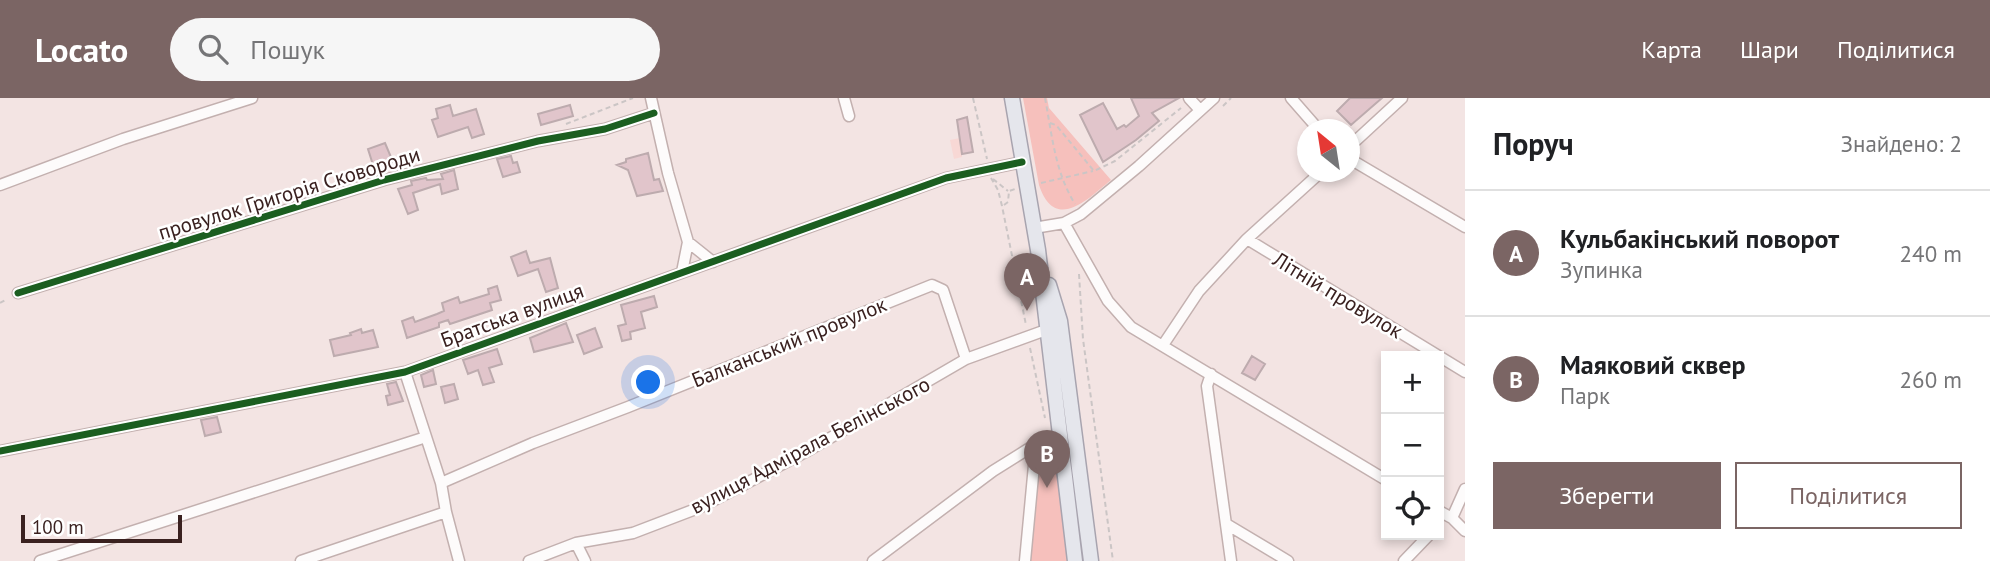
<!DOCTYPE html>
<html lang="uk">
<meta charset="utf-8">
<style>
:root{--surface:#fff;--page:#f6f6f6;--text:#202124;--muted:#757577;--line:#e0e0e0;--accent:#7b6564}
body{margin:0;font-family:"PT Sans",sans-serif;background:var(--page);color:var(--text)}
.controls{position:absolute;right:21px;bottom:21px;display:grid;overflow:hidden;border-radius:0px;box-shadow:0 4px 10px #0003}
.controls button{width:63px;height:63px;display:grid;place-items:center;padding:0;border:0;border-bottom:2px solid var(--line);background:var(--surface);color:var(--text);font:35px sans-serif}
.compass{position:absolute;left:1297px;top:21px;width:63px;height:63px;border-radius:50%;background:var(--surface);box-shadow:0 4px 10px #0003;rotate:330deg}
.scale{position:absolute;left:21px;bottom:18px;width:161px;box-sizing:border-box;padding-left:7px;border:4px solid #3a2120;border-top:0;font-size:19px;line-height:24px;white-space:nowrap;color:#3a2120;-webkit-text-stroke:5px #fff;paint-order:stroke}
.you{position:absolute;left:649px;top:285px;width:24px;height:24px;margin:-18px;border:5px solid #fff;border-radius:50%;background:#1a73e8;box-shadow:0 0 0 10px #1a73e833}
.badge{display:grid;place-items:center;width:46px;height:46px;border-radius:50%;background:var(--accent);color:#fff;font-size:23px;font-weight:700}
.pin{position:absolute;translate:-50% -58px;filter:drop-shadow(0 2px 4px #0008)}
.pin::after{content:'';position:absolute;top:37px;width:24px;height:21px;background:inherit;clip-path:polygon(0 0,100% 0,50% 100%)}
.list{margin:0;padding:0;list-style:none}
h2{display:flex;justify-content:space-between;align-items:center;height:91px;margin:0;padding:0 28px;font-size:30px}
h2 small{font-size:23px;font-weight:400;color:var(--muted)}
.list li{display:grid;grid-template-columns:46px 1fr auto;gap:21px;align-items:center;box-sizing:border-box;height:126px;padding:0 28px;border-top:2px solid var(--line)}
.list b{display:block;font-size:26px;white-space:nowrap}
.list p{margin:0;font-size:23px;white-space:nowrap;color:var(--muted)}
.list em{font-size:23px;font-style:normal;color:var(--muted)}
.actions{display:flex;gap:14px;padding:21px 28px}
.actions a{flex:1;padding:16px 0;border:2px solid var(--accent);border-radius:0px;text-align:center;font-size:24px;color:var(--accent)}
.actions .main{background:var(--accent);color:#fff}
.icon{flex:none;width:38px;height:38px;fill:none;stroke:currentColor;stroke-width:2;stroke-linecap:round;stroke-linejoin:round}
.map{position:relative;flex:none;width:1465px;height:463px;overflow:hidden}
header{display:flex;align-items:center;gap:42px;box-sizing:border-box;height:98px;padding:0 35px;background:var(--accent);color:#fff}
header strong{font-size:33px}
nav{display:flex;gap:38px;margin-inline-start:auto;font-size:24px}
.search{width:490px;height:63px;background:var(--page);display:flex;align-items:center;gap:18px;box-sizing:border-box;padding:0 24px;border-radius:38px;color:var(--muted);font-size:26px}
main{display:flex}
aside{flex:1;background:var(--surface)}
.map>svg:first-child{display:block}
.built{fill:#f8d8d5}
.green{fill:#f6c0bc}
.building{fill:#e1c5cb;stroke:#bdabae;stroke-width:2}
.lines{fill:none;stroke-linecap:round;stroke-linejoin:round}
.minor-casing{stroke:#c3b0af;stroke-width:13}
.major-casing{stroke:#a8a4af;stroke-width:17}
.path{stroke:#cbc5c5;stroke-width:2;stroke-dasharray:5 3.5;stroke-linecap:butt}
.minor{stroke:#fdfbfb;stroke-width:10}
.major{stroke:#e5e6ec;stroke-width:14}
.cycleway-casing{stroke:#fff;stroke-width:11}
.cycleway{stroke:#1b5e20;stroke-width:7}
.labels{text-anchor:middle;dominant-baseline:central;stroke-width:5;stroke-linejoin:round;paint-order:stroke}
.street-label{font-size:21px;fill:#3a2120;stroke:#fff}
</style>
<header>
<strong>Locato</strong>
<div class="search"><svg class="icon" aria-label="search" viewBox="0 0 24 24"><circle cx="10" cy="10" r="6"/><path d="M15 15l6 6"/></svg>Пошук</div>
<nav><a>Карта</a><a>Шари</a><a>Поділитися</a></nav>
</header>
<main>
<div class="map">
<svg width="1465" height="463" viewBox="0 0 1465 463">
<rect width="100%" height="100%" fill="#f3e4e3"/>
<!-- built -->
<path class="built" d="M960 40 962 59 954 61 950 42Z"/>
<!-- green -->
<path class="green" d="M1023 0H1047L1049 10 1111 82C1088 101 1055 135 1039 87Z
M1039 353 1051 357 1056 365 1068 463H1029Z"/>
<!-- building -->
<path class="building" d="M1131 0H1179L1152 15 1159 23 1136 42 1103 64 1080 17 1103 5 1117 31 1124 27 1126 29 1139 18Z
M1350 0H1382L1351 27 1337 13Z
M450 7 453 18 476 11 484 36 472 40 468 29 438 39 432 22 438 20 436 11Z
M570 7 573 18 541 27 538 16Z
M967 19 973 54 962 56 957 22Z
M385 45 393 64 374 70 368 51Z
M648 55 654 82 659 81 663 93 637 98 628 72 617 67 626 64V61Z
M511 58 513 65 517 64 520 74 503 79 497 61Z
M454 72 458 91 442 96 440 86 413 95 418 112 408 116 398 91 412 87 411 83 426 80 427 82 443 81 441 76Z
M526 153 530 165 550 160 558 190 546 194 538 171 518 178 511 159Z
M497 188 501 202 490 205 492 212 450 226 448 222 439 225V229L407 240 402 223 413 219 415 224 437 216 444 213 442 205 458 199 460 205 489 196 488 191Z
M654 198 657 209 641 214 645 230 630 234 631 241 622 243 618 228 626 226 621 207Z
M566 225 573 244 534 254 530 240Z
M595 230 602 249 584 256 577 237Z
M361 231 362 235 373 232 378 249 334 258 330 242 351 237 350 235Z
M497 251 502 266 489 270 494 284 483 287 478 272 468 276 463 262Z
M1252 258 1265 266 1255 282 1242 275Z
M433 272 436 286 424 289 421 277Z
M396 284 403 303 388 307 386 298 390 297 387 286Z
M454 286 458 301 445 305 441 289Z
M217 319 221 334 205 338 201 322Z"/>
<g class="lines">
<!-- minor casing -->
<g class="minor-casing">
<path id="minor" d="M651 0 668 75 688 144 682 174
M844 0 849 18
M1189 0 1200 12
M1291 0 1319 32
M1350 48 1402 0
M1350 61 1465 129
M0 87 123 41 252 0
M1064 125 1108 203 1131 229 1386 382
M1034 130 1064 125 1081 116 1139 68 1214 0
M1247 141 1465 274
M688 144 713 164
M18 195 384 82 538 43 605 31 654 15
M1163 247 1199 193 1247 141 1321 74
M405 274 441 385 446 414 459 463
M1211 276 1207 288 1231 463
M0 353 405 274 946 80 1022 64
M441 385 533 345 628 309 932 187 943 192 966 261
M1439 413 1452 420 1465 433
M1452 420 1465 391
M1228 427 1288 463
M576 445 585 463
M40 463 426 339
M301 463 446 414
M529 463 576 445 633 435 701 409 811 351 966 261 1046 232
M873 463 993 373 1036 346 1059 340
M1025 463 1036 346
M1404 463 1429 437"/>
</g>
<!-- major casing -->
<g class="major-casing">
<path id="major" d="M1012 0 1038 152 1075 463
M1049 187 1060 223 1091 463"/>
</g>
<!-- path -->
<path class="path" d="M973 0 987 61
M1045 0C1052 37 1055 74 1075 106
M1223 8 1231 0
M1050 25 1056 27 1094 73 1115 63 1181 10
M566 26 633 0
M991 80 998 92 1002 108 1026 227
M993 81 1008 93
M1041 85 1093 73
M1004 107 1008 104 1009 93 1015 91
M1079 176 1083 241 1113 463
M0 205 7 201
M1030 250 1045 320"/>
<!-- minor -->
<use href="#minor" class="minor"/>
<!-- major -->
<use href="#major" class="major"/>
<!-- cycleway casing -->
<g class="cycleway-casing">
<path id="cycleway" d="M18 195 384 82 538 43 605 31 654 15
M0 353 405 274 946 80 1022 64"/>
</g>
<!-- cycleway -->
<use href="#cycleway" class="cycleway"/>
</g>
<g class="labels">
<!-- street labels -->
<g class="street-label">
<text transform="translate(289 95) rotate(-17)">провулок Григорія Сковороди</text>
<text transform="translate(1338 197) rotate(31)">Літній провулок</text>
<text transform="translate(512 217) rotate(-20)">Братська вулиця</text>
<text transform="translate(789 244) rotate(-22)">Балканський провулок</text>
<text transform="translate(810 347) rotate(-28)">вулиця Адмірала Белінського</text>
</g>
</g>
</svg>
<div class="controls">
<button>+</button>
<button>−</button>
<button><svg class="icon" aria-label="locate" viewBox="0 0 24 24"><circle cx="12" cy="12" r="6"/><path d="M12 2v4M12 18v4M2 12h4M18 12h4"/></svg></button>
</div>
<svg class="compass" viewBox="-18 -18 36 36"><path d="M0-13l5 13h-10z" fill="#e53935"/><path d="M0 13l5-13h-10z" fill="#757577"/></svg>
<div class="scale">100 m</div>
<div class="you"></div>
<div class="pin badge" style="left:1027px;top:213px">A</div>
<div class="pin badge" style="left:1047px;top:390px">B</div>
</div>
<aside>
<h2>Поруч<small>Знайдено: 2</small></h2>
<ul class="list">
<li><span class="badge">A</span><div><b>Кульбакінський поворот</b><p>Зупинка</p></div><em>240 m</em></li>
<li><span class="badge">B</span><div><b>Маяковий сквер</b><p>Парк</p></div><em>260 m</em></li>
</ul>
<div class="actions"><a class="main">Зберегти</a><a>Поділитися</a></div>
</aside>
</main>
